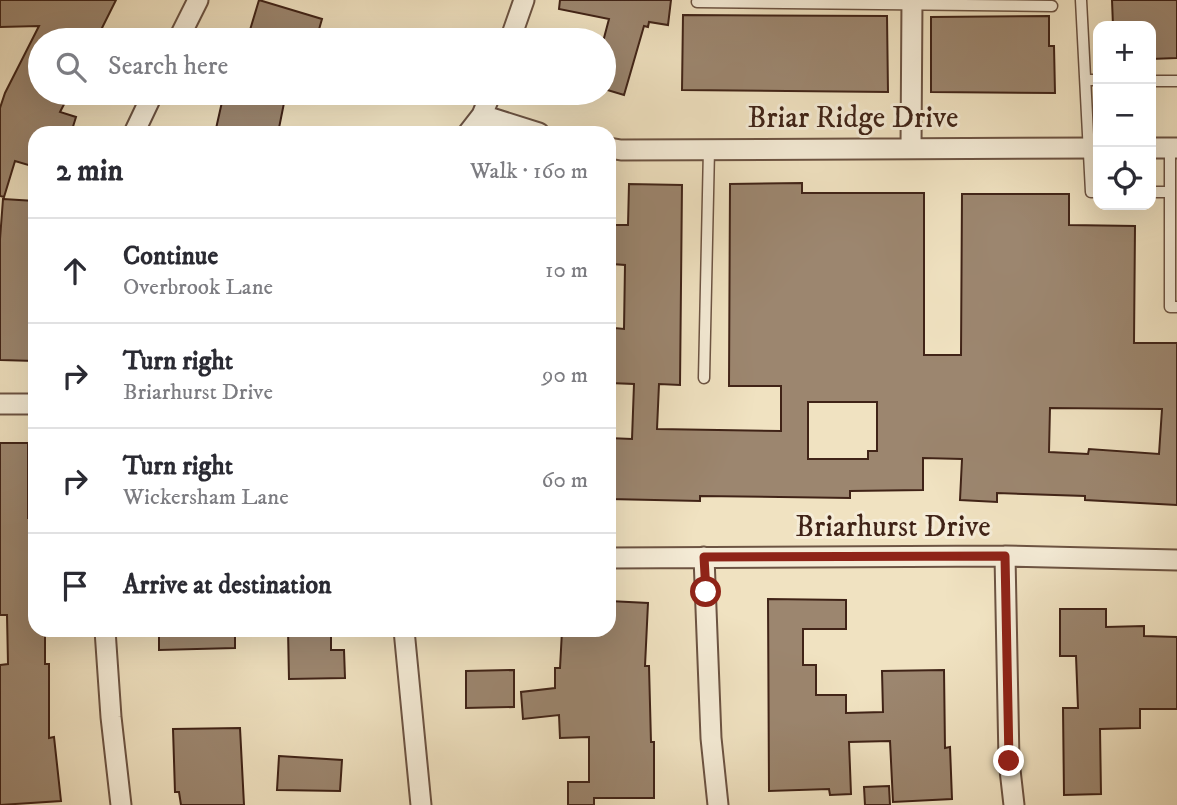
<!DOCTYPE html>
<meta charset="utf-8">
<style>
:root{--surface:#fff;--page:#f2f2f3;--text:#2b2b33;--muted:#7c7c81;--line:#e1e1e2}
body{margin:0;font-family:"IM FELL DW Pica",serif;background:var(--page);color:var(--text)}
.controls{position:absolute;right:21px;top:21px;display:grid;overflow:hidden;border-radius:14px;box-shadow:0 7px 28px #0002}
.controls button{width:63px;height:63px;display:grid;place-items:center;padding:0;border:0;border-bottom:2px solid var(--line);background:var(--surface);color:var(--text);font:35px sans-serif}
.stop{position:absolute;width:21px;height:21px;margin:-16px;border:5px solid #8f2418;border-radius:50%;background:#fff}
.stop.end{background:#8f2418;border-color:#fff;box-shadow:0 2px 7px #0008}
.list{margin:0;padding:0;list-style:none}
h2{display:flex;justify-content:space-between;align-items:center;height:91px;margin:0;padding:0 28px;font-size:30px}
h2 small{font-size:23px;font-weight:400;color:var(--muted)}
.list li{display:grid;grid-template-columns:46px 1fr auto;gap:21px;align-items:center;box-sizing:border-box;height:105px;padding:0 28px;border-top:2px solid var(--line)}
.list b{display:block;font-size:26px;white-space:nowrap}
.list p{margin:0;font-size:23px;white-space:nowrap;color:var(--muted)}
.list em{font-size:23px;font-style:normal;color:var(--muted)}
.icon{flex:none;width:38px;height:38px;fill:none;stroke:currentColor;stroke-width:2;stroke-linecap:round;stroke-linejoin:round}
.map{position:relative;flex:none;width:1177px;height:805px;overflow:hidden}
.search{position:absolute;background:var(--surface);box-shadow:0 7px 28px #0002;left:28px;top:28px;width:588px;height:77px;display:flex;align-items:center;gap:18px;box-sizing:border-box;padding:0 24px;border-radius:38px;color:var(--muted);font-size:26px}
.panel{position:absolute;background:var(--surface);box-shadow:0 7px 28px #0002;left:28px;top:126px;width:588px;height:511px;border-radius:21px}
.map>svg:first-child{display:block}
.building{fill:#9c866f;stroke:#402317;stroke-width:2;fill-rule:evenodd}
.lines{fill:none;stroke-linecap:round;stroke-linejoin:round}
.lane-casing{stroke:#6c5342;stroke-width:13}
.street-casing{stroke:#6c5342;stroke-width:23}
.lane{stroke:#f5ecd7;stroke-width:10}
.street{stroke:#f5ecd7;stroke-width:19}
.route{stroke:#8f2418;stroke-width:9}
.labels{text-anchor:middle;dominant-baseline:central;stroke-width:6;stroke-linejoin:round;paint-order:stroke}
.street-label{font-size:30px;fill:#402317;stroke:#f5ecd7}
</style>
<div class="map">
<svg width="1177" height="805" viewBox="0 0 1177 805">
<rect width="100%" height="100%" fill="#f0e2c1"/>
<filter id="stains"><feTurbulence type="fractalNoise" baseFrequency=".00286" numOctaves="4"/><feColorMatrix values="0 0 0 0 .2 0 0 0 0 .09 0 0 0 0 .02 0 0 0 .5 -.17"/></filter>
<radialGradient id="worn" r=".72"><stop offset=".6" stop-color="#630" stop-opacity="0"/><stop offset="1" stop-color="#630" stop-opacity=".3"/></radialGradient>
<!-- building -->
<path class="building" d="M0 0H116L96 40H40V93H70L60 112 76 117 71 133H35V167L15 161 4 197 0 196V108L5 93 39 26 0 27Z
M259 0 322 19 316 40H247Z
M560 0H671L668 25 649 22 648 27 644 26 624 95 604 89V38L609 19 559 9Z
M1112 0H1177V58L1151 59V26H1113Z
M683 15 887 16 888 92 682 90Z
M1049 16V46H1054L1055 93 931 92V17Z
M224 93H286L278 133H215Z
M802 183V193H924V355H961L962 194H1069V225L1135 226 1134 343H1177V505L1085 500V496L997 493V502L960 500 962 459 923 458V490L850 491V498L700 496V501L609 499V438L632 439 634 384 610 383V351H615V328L624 329 625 265 612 264V225H628L629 184 682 185 680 385 659 384 657 429 781 431V386H729L730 184ZM808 402H877V451H868V459H808ZM1050 408 1162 409 1159 454 1089 449 1088 454 1049 452Z
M3 199 35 201V361L0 360V239Z
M0 443H28V518H35V630H45V664H49V738L54 737 61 801 0 805V665L8 664 7 615H0Z
M768 599 846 600V629H803V665H816V695H846V713L883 712 882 671 944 670 945 748 950 747 952 799 893 802 890 741 849 742 851 794 830 795 829 789 769 791Z
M609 601 648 603 645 666H649L651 742H654V798H594V805H568V782H589V737L560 738 559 715 523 719 521 692 555 688V668H560L562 631 605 633V630H609Z
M1060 609H1106V627L1144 626V636L1177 637V709H1140V728L1100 729 1101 794 1064 795 1063 708H1078L1076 656H1060Z
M159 630H235V648L159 650Z
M288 630H331V650H344L345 678 289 679Z
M514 670V707L466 708V671Z
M240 728 244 805H181L179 792H175L173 729Z
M279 756 342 760 340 791 277 790Z
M889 786 890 805H865L864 787Z"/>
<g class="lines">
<!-- lane casing -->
<g class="lane-casing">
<path id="lane" d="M1081 0 1091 192H1098
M697 2 1052 6
M1086 80H1098
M1151 81H1177
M1170 148V307H1177
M1151 192H1170
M704 378 709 149"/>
</g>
<!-- street casing -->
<g class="street-casing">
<path id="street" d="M178 40 198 0
M510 40 524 0
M482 115 539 133
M134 133 153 93
M468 133 482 115 491 93
M911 147 912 0
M609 148 621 150 1098 148
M1151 148H1177
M0 404H35
M1005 556 1009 761 1014 805
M704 557 711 738 718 805
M609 558 1005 556 1177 560
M105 630 111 717 121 805
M404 630 421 805"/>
</g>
<!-- lane -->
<use href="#lane" class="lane"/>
<!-- street -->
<use href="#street" class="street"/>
</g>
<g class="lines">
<!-- route -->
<path class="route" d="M706 592 704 557 1005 556 1009 761"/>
</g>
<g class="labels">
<!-- street labels -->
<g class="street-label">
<text x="853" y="118">Briar Ridge Drive</text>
<text x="893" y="527">Briarhurst Drive</text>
</g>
</g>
<rect width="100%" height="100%" filter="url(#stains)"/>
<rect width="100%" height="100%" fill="url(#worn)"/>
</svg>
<div class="controls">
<button>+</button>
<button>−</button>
<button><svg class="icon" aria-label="locate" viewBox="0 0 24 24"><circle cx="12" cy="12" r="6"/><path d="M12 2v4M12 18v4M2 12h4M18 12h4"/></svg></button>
</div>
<div class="stop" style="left:706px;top:592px"></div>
<div class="stop end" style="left:1009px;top:761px"></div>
<div class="search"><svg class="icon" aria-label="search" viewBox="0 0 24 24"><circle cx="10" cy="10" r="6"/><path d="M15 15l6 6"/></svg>Search here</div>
<section class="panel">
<h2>2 min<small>Walk · 160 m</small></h2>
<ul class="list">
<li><svg class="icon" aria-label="ahead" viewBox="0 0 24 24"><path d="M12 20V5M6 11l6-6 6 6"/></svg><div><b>Continue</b><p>Overbrook Lane</p></div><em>10 m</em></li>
<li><svg class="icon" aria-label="right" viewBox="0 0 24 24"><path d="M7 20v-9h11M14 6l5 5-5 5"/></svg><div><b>Turn right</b><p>Briarhurst Drive</p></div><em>90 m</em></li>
<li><svg class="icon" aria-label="right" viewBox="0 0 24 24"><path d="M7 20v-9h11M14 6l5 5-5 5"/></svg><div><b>Turn right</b><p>Wickersham Lane</p></div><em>60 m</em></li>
<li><svg class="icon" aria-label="arrive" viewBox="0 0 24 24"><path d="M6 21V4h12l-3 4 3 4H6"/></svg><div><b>Arrive at destination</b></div></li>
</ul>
</section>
</div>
